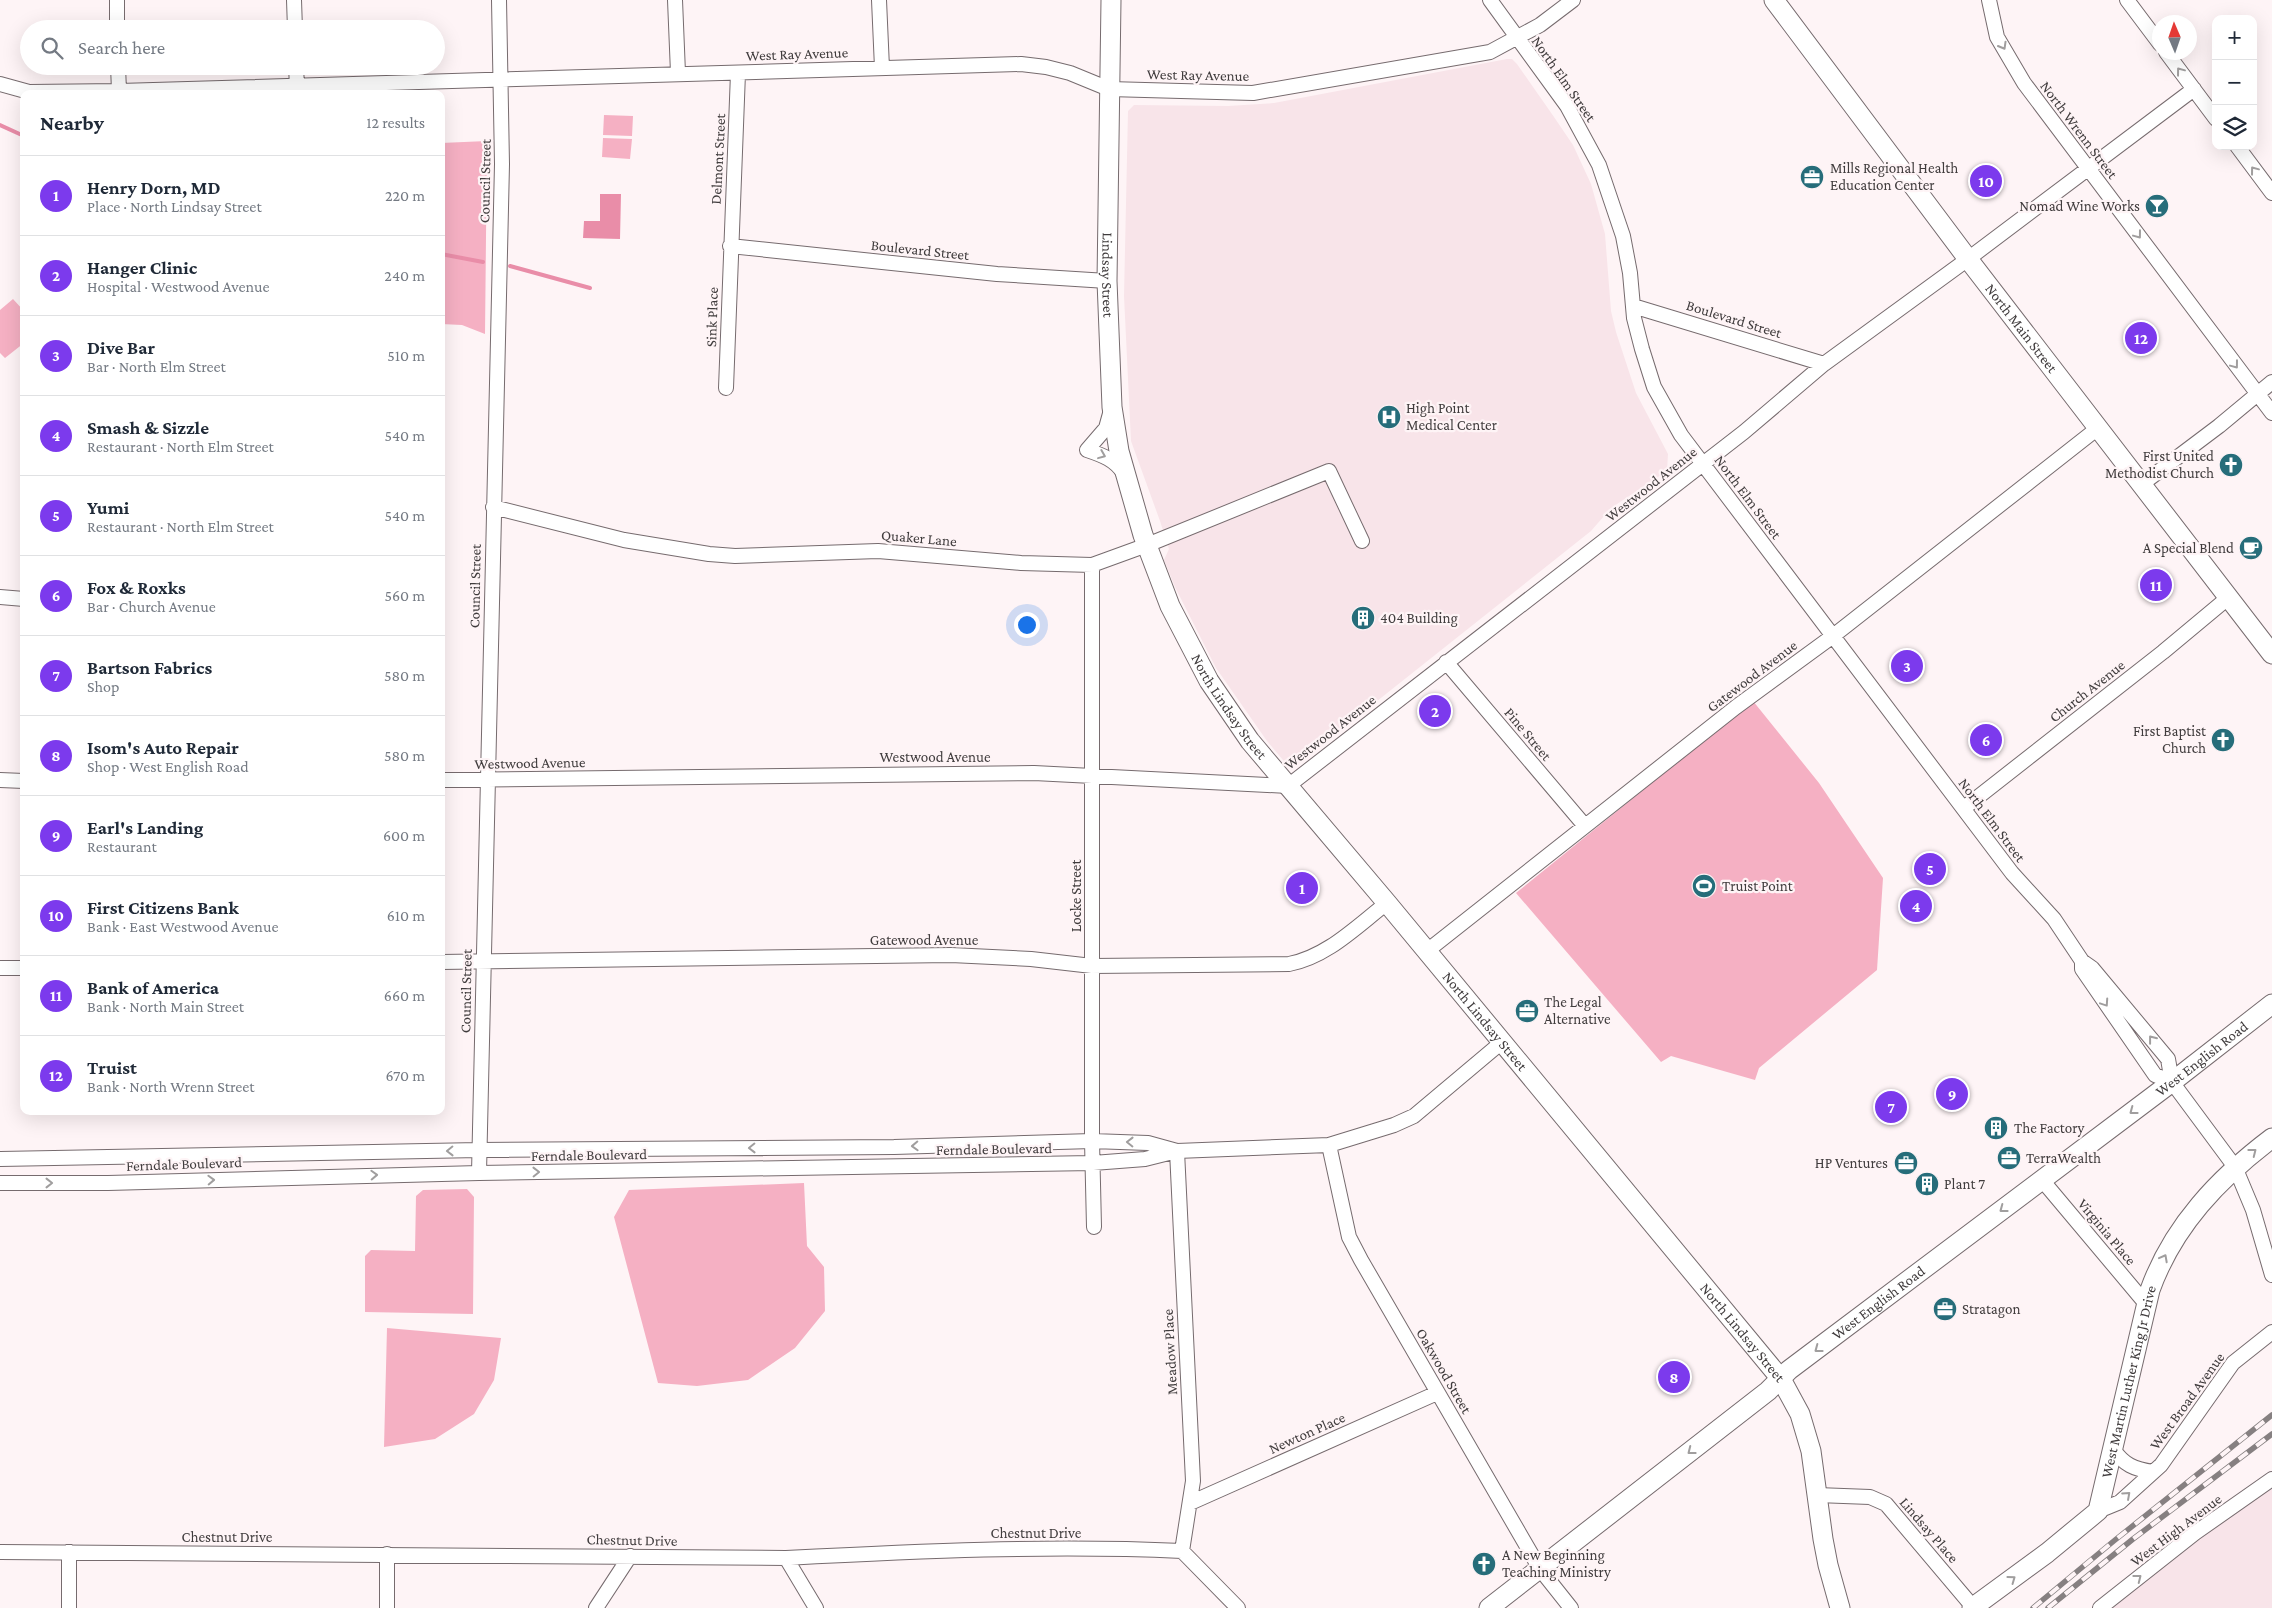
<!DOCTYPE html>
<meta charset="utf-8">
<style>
:root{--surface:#fff;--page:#f2f2f3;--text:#1f2937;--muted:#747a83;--line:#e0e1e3;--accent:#7c3aed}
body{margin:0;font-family:"Crimson Pro",serif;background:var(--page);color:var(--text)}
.controls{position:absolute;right:15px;top:15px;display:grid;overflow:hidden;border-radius:10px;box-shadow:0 5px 20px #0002}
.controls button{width:45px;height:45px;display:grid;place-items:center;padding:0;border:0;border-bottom:1px solid var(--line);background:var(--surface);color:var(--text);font:25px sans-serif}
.compass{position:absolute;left:2152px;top:15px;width:45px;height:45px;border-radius:50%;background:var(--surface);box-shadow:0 5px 20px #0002;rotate:358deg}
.you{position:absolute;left:1026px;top:624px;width:18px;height:18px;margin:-12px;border:4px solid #fff;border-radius:50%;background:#1a73e8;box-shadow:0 0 0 8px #1a73e833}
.badge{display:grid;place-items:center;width:32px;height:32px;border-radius:50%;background:var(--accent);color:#fff;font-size:16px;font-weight:700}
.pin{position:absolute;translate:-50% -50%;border:2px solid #fff;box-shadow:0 1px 5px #0006}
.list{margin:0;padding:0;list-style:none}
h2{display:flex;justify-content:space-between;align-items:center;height:65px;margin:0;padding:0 20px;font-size:21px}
h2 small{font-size:16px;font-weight:400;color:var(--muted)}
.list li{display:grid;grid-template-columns:32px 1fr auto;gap:15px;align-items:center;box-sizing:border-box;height:80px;padding:0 20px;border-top:1px solid var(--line)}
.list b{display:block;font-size:19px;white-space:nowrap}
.list p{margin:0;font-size:16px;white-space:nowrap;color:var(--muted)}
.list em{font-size:16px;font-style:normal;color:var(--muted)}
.icon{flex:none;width:28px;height:28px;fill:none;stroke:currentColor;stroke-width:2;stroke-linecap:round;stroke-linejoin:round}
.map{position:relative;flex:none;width:2272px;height:1608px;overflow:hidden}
.search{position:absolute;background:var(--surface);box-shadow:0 5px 20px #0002;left:20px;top:20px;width:425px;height:55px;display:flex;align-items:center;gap:12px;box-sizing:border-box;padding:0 18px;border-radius:28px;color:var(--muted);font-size:19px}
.panel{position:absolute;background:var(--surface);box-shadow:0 5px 20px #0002;left:20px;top:90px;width:425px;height:1025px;border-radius:10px}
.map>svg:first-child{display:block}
.built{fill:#f8e4e9}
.green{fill:#f5b0c3}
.water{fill:#e98da8}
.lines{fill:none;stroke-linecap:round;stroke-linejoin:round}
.stream{stroke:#e98da8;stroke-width:4}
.minor-casing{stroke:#766b6e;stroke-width:16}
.major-casing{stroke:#766b6e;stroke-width:21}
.minor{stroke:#fff;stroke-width:14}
.major{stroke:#fff;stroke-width:19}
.rail-casing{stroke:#868081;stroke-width:5.5}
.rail{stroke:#fef4f6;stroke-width:4;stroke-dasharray:11;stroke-linecap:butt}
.oneway{stroke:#a09e9e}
.labels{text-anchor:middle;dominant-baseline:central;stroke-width:4.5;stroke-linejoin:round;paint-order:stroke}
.street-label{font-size:15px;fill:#403c3d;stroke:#fef4f6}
.poi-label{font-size:15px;fill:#403c3d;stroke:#fef4f6;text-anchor:start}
</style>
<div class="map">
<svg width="2272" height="1608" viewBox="0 0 2272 1608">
<rect width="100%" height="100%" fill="#fef4f6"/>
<!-- built -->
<path class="built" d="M1507 59H1512L1517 64 1554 117 1573 145 1591 184 1605 234 1611 311 1616 332 1636 393 1668 454 1667 471 1611 508 1591 531 1294 767 1288 766 1267 741 1216 668 1175 587 1164 560 1169 549 1160 521 1131 441 1124 296 1128 111 1134 105 1228 106 1274 103Z
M2272 1485V1608H2107L2110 1605Z"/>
<!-- green -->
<path class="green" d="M604 115 633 116 632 136 603 135Z
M603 138 632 139 630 159 602 157Z
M487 141 485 334 462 325 441 324V143Z
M13 299 24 311V318L22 320 24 322V343L5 358 0 353V310Z
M1753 701 1819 783 1883 878 1877 970 1759 1068 1755 1080 1671 1056 1661 1062 1516 893Z
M804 1183 807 1246 824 1267 825 1311 795 1348 748 1380 697 1386 658 1383 614 1217 629 1190Z
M467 1189 474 1197 473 1314 365 1312V1256L371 1250 415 1251 416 1196 423 1190Z
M387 1328 501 1338 494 1380 474 1414 435 1439 384 1447Z"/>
<!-- water -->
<path class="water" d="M600 194H621L620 239 583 238 584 221H600Z"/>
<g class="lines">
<!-- stream -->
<path class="stream" d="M0 125 24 136
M441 254 483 262
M510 266 590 288"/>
<!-- minor casing -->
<g class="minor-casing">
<path id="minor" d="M117 0V29
M294 0 295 29
M675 0 678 73
M879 0 882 68
M1490 0 1567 106 1599 165 1623 236 1630 273 1634 318 1642 349 1654 387 1681 435 2012 873 2054 919 2082 961 2092 968 2168 1059 2172 1082 2235 1167 2253 1210 2272 1275
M1989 0 1997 37 2024 83 2272 413
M2127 0 2160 44
M2166 52 2216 119
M118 66 119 91
M296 66 297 87
M0 84 29 92 119 91 1021 64 1046 67 1070 73 1109 89 1253 93 1490 52 1540 25 1573 0
M2237 146 2272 193
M730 246 997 274 1107 281
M1633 306 1824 364
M726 388 738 73
M1111 410 1106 428 1087 450C1102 455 1116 460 1124 474
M2142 484 2219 426 2272 382
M493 507 624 540 709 554 735 556 878 551 1021 563 1092 565 1147 545 1329 471 1362 541
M1092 565V1141L1094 1227
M0 597 24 599
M1446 662 1585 826
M0 780 24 781
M441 780 1034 773 1288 786 1744 432 1824 364 1968 259 2194 89
M1964 808 2163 652 2229 597
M1427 951 1736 707 1833 636 2098 428
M2082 961V969L2155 1075 2172 1082
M441 962 951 955 1031 959 1092 966 1289 964C1327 957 1357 926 1387 903
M0 968H24
M1329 1145 1349 1237 1361 1260 1540 1569 1571 1608
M1177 1151 1193 1481 1182 1551
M0 1159 479 1150 894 1147 1092 1141 1148 1143 1177 1151
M479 1173 502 164 499 0
M2042 1180 2147 1305
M0 1183H108L479 1173 1093 1163 1145 1159 1177 1151 1329 1145 1394 1125 1414 1116 1502 1042
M2113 1449C2124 1465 2134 1469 2153 1472
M1817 1495 1870 1497 1886 1504 1973 1607
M1190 1503 1437 1393
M2098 1511 2120 1502 2161 1465 2233 1363 2272 1332
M0 1552 786 1558C918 1551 1050 1545 1182 1551L1238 1608
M387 1554V1608
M786 1558 816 1608
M69 1608V1552
M596 1608 630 1556
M2100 1608 2195 1533 2272 1479"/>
</g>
<!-- major casing -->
<g class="major-casing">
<g id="major">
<path id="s1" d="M1111 0 1107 281 1112 407 1119 451 1143 535 1170 606 1209 681 1250 741 1387 903 1781 1379 1800 1414 1811 1451 1823 1539 1828 1565 1840 1608"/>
<path id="s2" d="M1774 0 1968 259 2272 654"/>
<path id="s3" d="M1489 1608 1768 1391 1789 1370 2172 1082 2272 1004"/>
<path id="s4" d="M1972 1608 2047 1553 2098 1511 2150 1290C2173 1226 2219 1178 2272 1138"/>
</g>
</g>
<!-- minor -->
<use href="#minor" class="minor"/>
<!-- major -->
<use href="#major" class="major"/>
<!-- rail casing -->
<g class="rail-casing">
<path id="rail" d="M2033 1608 2115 1540 2272 1415
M2048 1608 2133 1539 2272 1434"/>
</g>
<!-- rail -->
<use href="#rail" class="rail"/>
</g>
<!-- one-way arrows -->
<defs><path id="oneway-chevron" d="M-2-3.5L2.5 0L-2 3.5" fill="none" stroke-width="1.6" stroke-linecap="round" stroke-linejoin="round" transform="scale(1.25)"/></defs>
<g class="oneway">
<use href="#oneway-chevron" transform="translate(2003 46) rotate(60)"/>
<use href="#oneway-chevron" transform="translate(2180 71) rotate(-127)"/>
<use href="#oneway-chevron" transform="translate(2254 170) rotate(-127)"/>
<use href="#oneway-chevron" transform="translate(2138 235) rotate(53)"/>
<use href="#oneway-chevron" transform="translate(2235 365) rotate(53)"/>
<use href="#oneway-chevron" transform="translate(1102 455) rotate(22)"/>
<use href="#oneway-chevron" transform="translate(2105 1003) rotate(56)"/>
<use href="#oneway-chevron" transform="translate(2152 1039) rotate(-128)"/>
<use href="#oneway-chevron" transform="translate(2133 1111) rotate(143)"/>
<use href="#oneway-chevron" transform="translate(1130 1142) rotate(-179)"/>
<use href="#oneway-chevron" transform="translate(915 1146) rotate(178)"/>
<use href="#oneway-chevron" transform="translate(752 1148) rotate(179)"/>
<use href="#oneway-chevron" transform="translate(450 1151) rotate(179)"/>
<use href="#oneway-chevron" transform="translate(2253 1152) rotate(-38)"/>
<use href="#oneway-chevron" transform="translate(536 1172) rotate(-1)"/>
<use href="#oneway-chevron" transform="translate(374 1175) rotate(-2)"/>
<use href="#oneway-chevron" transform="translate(211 1180) rotate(-2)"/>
<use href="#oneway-chevron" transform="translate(49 1183)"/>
<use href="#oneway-chevron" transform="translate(2003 1209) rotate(143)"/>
<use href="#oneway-chevron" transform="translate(2164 1258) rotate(-62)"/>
<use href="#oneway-chevron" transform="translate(1818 1349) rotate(143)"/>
<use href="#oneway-chevron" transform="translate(1691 1451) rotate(142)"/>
<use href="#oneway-chevron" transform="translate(2127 1495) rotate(-42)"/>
<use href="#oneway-chevron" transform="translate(2138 1578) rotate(-38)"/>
<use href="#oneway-chevron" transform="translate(2012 1579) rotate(-36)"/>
</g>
<!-- icons -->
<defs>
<g id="office-disc" transform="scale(1.25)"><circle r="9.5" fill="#266d7a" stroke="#fef4f6"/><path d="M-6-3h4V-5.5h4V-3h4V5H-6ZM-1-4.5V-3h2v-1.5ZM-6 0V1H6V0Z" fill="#fff"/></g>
<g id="bar-disc" transform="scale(1.25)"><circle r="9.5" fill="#266d7a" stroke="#fef4f6"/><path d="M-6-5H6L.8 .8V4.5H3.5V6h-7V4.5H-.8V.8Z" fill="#fff"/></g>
<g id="hospital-disc" transform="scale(1.25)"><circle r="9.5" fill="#266d7a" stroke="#fef4f6"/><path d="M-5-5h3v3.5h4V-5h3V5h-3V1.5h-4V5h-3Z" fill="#fff"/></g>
<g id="church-disc" transform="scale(1.25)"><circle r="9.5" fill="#266d7a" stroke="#fef4f6"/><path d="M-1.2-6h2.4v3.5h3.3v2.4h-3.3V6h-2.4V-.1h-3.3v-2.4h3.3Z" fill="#fff"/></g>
<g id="cafe-disc" transform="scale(1.25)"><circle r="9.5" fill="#266d7a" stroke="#fef4f6"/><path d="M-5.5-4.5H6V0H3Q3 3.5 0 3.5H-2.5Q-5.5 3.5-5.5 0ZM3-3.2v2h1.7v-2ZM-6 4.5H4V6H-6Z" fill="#fff"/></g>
<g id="building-disc" transform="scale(1.25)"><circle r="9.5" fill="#266d7a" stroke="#fef4f6"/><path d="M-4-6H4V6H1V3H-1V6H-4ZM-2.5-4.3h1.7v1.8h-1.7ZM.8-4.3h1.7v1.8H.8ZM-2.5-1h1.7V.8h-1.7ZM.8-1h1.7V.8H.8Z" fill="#fff"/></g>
<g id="stadium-disc" transform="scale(1.25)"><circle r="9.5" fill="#266d7a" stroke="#fef4f6"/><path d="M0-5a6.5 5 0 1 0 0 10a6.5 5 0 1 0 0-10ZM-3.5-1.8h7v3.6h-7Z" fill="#fff"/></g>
</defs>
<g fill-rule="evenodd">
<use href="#office-disc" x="1812" y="177"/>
<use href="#bar-disc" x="2157" y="206"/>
<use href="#hospital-disc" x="1389" y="417"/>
<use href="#church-disc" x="2231" y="465"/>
<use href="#cafe-disc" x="2251" y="548"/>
<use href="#building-disc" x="1363" y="618"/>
<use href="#church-disc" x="2223" y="740"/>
<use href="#stadium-disc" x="1704" y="886"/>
<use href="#office-disc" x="1527" y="1011"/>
<use href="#building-disc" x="1996" y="1128"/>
<use href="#office-disc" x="2009" y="1158"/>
<use href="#office-disc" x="1906" y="1163"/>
<use href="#building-disc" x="1927" y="1184"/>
<use href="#office-disc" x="1945" y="1309"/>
<use href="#church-disc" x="1484" y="1564"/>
</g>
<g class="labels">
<!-- street labels -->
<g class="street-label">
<text transform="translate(797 54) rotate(-2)">West Ray Avenue</text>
<text transform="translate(1198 75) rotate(1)">West Ray Avenue</text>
<text transform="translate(1564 79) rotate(55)">North Elm Street</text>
<text transform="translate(2079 130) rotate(53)">North Wrenn Street</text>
<text transform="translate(718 159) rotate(-87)">Delmont Street</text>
<text transform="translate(485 181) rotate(-89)">Council Street</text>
<text transform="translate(920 250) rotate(6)">Boulevard Street</text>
<text stroke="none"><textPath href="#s1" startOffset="275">Lindsay Street</textPath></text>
<text transform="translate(712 317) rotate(-88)">Sink Place</text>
<text transform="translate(1734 319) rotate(17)">Boulevard Street</text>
<text stroke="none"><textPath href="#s2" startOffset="411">North Main Street</textPath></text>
<text transform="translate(1651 484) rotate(-38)">Westwood Avenue</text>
<text transform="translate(1748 497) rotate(53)">North Elm Street</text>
<text transform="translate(919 538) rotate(5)">Quaker Lane</text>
<text transform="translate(475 586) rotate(-89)">Council Street</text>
<text transform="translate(1752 676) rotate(-37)">Gatewood Avenue</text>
<text transform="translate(2087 691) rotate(-38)">Church Avenue</text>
<text stroke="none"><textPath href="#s1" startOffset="732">North Lindsay Street</textPath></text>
<text transform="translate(1330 732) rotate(-38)">Westwood Avenue</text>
<text transform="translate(1528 734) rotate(50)">Pine Street</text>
<text x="935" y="757">Westwood Avenue</text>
<text transform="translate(530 763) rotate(-1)">Westwood Avenue</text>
<text transform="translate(1992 820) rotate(53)">North Elm Street</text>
<text transform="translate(1076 896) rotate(-90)">Locke Street</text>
<text x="924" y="940">Gatewood Avenue</text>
<text transform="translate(466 991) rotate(-89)">Council Street</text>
<text stroke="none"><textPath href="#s1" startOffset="1138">North Lindsay Street</textPath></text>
<text stroke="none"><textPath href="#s3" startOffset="900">West English Road</textPath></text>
<text transform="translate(994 1149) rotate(-1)">Ferndale Boulevard</text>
<text transform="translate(589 1155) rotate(-1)">Ferndale Boulevard</text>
<text transform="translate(184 1164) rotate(-2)">Ferndale Boulevard</text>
<text transform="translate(2107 1232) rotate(50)">Virginia Place</text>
<text stroke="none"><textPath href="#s3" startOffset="495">West English Road</textPath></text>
<text stroke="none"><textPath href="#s1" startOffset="1542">North Lindsay Street</textPath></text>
<text transform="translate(1170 1352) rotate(-93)">Meadow Place</text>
<text transform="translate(1444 1371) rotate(60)">Oakwood Street</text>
<text stroke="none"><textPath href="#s4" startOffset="292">West Martin Luther King Jr Drive</textPath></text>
<text transform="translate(2187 1401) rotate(-54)">West Broad Avenue</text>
<text transform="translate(1307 1433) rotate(-24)">Newton Place</text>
<text transform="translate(1929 1530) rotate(49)">Lindsay Place</text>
<text transform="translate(2176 1530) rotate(-37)">West High Avenue</text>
<text x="1036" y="1533">Chestnut Drive</text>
<text x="227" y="1537">Chestnut Drive</text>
<text transform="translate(632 1540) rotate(1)">Chestnut Drive</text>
</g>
<!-- poi labels -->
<g class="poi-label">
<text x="1830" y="168">Mills Regional Health<tspan x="1830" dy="17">Education Center</tspan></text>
<text x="2140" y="206" text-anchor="end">Nomad Wine Works</text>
<text x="1406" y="408">High Point<tspan x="1406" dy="17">Medical Center</tspan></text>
<text x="2214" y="456" text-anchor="end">First United<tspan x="2214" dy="17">Methodist Church</tspan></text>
<text x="2234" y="548" text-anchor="end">A Special Blend</text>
<text x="1380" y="618">404 Building</text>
<text x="2206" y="731" text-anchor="end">First Baptist<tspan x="2206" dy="17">Church</tspan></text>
<text x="1722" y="886">Truist Point</text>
<text x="1544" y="1002">The Legal<tspan x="1544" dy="17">Alternative</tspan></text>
<text x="2014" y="1128">The Factory</text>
<text x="2026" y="1158">TerraWealth</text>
<text x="1888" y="1163" text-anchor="end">HP Ventures</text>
<text x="1944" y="1184">Plant 7</text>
<text x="1962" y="1309">Stratagon</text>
<text x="1502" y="1555">A New Beginning<tspan x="1502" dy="17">Teaching Ministry</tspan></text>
</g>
</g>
</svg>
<div class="controls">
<button>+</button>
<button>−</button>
<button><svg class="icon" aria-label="layers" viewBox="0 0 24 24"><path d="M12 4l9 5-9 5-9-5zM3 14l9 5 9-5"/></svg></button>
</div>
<svg class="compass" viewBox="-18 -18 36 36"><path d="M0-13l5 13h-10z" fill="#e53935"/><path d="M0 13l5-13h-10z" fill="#747a83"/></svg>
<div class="you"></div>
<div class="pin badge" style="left:1302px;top:888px">1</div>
<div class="pin badge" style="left:1435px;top:711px">2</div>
<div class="pin badge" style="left:1907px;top:666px">3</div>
<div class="pin badge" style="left:1916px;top:906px">4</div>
<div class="pin badge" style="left:1930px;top:869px">5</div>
<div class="pin badge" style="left:1986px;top:740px">6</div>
<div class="pin badge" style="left:1891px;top:1107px">7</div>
<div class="pin badge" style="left:1674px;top:1377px">8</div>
<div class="pin badge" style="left:1952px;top:1094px">9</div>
<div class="pin badge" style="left:1986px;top:181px">10</div>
<div class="pin badge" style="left:2156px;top:585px">11</div>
<div class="pin badge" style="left:2141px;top:338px">12</div>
<div class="search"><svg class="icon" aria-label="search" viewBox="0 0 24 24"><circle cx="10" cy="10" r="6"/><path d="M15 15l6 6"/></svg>Search here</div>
<section class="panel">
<h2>Nearby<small>12 results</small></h2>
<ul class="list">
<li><span class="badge">1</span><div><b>Henry Dorn, MD</b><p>Place · North Lindsay Street</p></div><em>220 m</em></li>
<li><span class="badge">2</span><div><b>Hanger Clinic</b><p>Hospital · Westwood Avenue</p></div><em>240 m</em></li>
<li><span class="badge">3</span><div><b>Dive Bar</b><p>Bar · North Elm Street</p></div><em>510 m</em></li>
<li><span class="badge">4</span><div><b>Smash &amp; Sizzle</b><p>Restaurant · North Elm Street</p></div><em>540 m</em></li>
<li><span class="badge">5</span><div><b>Yumi</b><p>Restaurant · North Elm Street</p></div><em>540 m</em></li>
<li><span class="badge">6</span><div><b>Fox &amp; Roxks</b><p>Bar · Church Avenue</p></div><em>560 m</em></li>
<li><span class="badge">7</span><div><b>Bartson Fabrics</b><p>Shop</p></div><em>580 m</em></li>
<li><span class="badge">8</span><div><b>Isom's Auto Repair</b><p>Shop · West English Road</p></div><em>580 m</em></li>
<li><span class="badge">9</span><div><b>Earl's Landing</b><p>Restaurant</p></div><em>600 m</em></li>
<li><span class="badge">10</span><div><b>First Citizens Bank</b><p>Bank · East Westwood Avenue</p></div><em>610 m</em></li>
<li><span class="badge">11</span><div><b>Bank of America</b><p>Bank · North Main Street</p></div><em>660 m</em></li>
<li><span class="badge">12</span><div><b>Truist</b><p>Bank · North Wrenn Street</p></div><em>670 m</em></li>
</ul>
</section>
</div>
